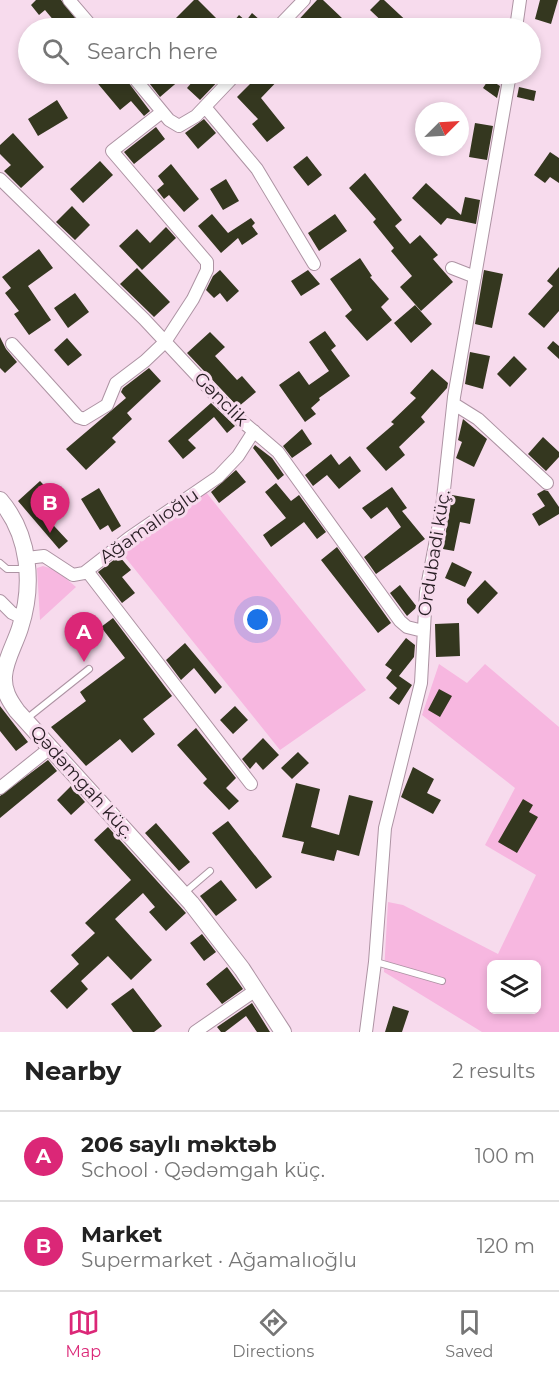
<!DOCTYPE html>
<meta charset="utf-8">
<style>
:root{--surface:#fff;--page:#f6f6f6;--text:#222;--muted:#767676;--line:#e0e0e0;--accent:#db2777}
body{margin:0;font-family:Montserrat,sans-serif;background:var(--page);color:var(--text)}
.controls{position:absolute;right:18px;bottom:18px;display:grid;overflow:hidden;border-radius:9px;box-shadow:0 3px 9px #0003}
.controls button{width:54px;height:54px;display:grid;place-items:center;padding:0;border:0;border-bottom:2px solid var(--line);background:var(--surface);color:var(--text);font:30px sans-serif}
.compass{position:absolute;left:415px;top:102px;width:54px;height:54px;border-radius:50%;background:var(--surface);box-shadow:0 3px 9px #0003;rotate:66deg}
.you{position:absolute;left:258px;top:620px;width:21px;height:21px;margin:-15px;border:4px solid #fff;border-radius:50%;background:#1a73e8;box-shadow:0 0 0 9px #1a73e833}
.badge{display:grid;place-items:center;width:39px;height:39px;border-radius:50%;background:var(--accent);color:#fff;font-size:20px;font-weight:700}
.pin{position:absolute;translate:-50% -50px;filter:drop-shadow(0 2px 3px #0008)}
.pin::after{content:'';position:absolute;top:32px;width:21px;height:18px;background:inherit;clip-path:polygon(0 0,100% 0,50% 100%)}
.list{margin:0;padding:0;list-style:none}
h2{display:flex;justify-content:space-between;align-items:center;height:78px;margin:0;padding:0 24px;font-size:26px}
h2 small{font-size:20px;font-weight:400;color:var(--muted)}
.list li{display:grid;grid-template-columns:39px 1fr auto;gap:18px;align-items:center;box-sizing:border-box;height:90px;padding:0 24px;border-top:2px solid var(--line)}
.list b{display:block;font-size:22px;white-space:nowrap}
.list p{margin:0;font-size:20px;white-space:nowrap;color:var(--muted)}
.list em{font-size:20px;font-style:normal;color:var(--muted)}
.icon{flex:none;width:33px;height:33px;fill:none;stroke:currentColor;stroke-width:2;stroke-linecap:round;stroke-linejoin:round}
.map{position:relative;flex:none;width:559px;height:1032px;overflow:hidden}
.search{position:absolute;background:var(--surface);box-shadow:0 3px 9px #0003;left:18px;right:18px;top:18px;height:66px;display:flex;align-items:center;gap:15px;box-sizing:border-box;padding:0 21px;border-radius:33px;color:var(--muted);font-size:22px}
.sheet{height:258px;background:var(--surface)}
nav{display:flex;justify-content:space-around;align-items:center;box-sizing:border-box;height:84px;border-top:2px solid var(--line);background:var(--surface);font-size:16px;color:var(--muted)}
nav a{display:grid;justify-items:center;gap:3px}
nav .on{color:var(--accent)}
.map>svg:first-child{display:block}
.green{fill:#f7b7e0;fill-rule:evenodd}
.building{fill:#34371f}
.lines{fill:none;stroke-linecap:round;stroke-linejoin:round}
.lane-casing{stroke:#ad93a3;stroke-width:8}
.street-casing{stroke:#ad93a3;stroke-width:14}
.secondary-casing{stroke:#ad93a3;stroke-width:18}
.lane{stroke:#fff;stroke-width:6}
.street{stroke:#fff;stroke-width:12}
.secondary{stroke:#fff;stroke-width:16}
.labels{text-anchor:middle;dominant-baseline:central;stroke-width:6;stroke-linejoin:round;paint-order:stroke}
.street-label{font-size:18px;fill:#271d23;stroke:#f7dbed}
</style>
<div class="map">
<svg width="559" height="1032" viewBox="0 0 559 1032">
<rect width="100%" height="100%" fill="#f7dbed"/>
<!-- green -->
<path class="green" d="M205 491 366 690 280 750 121 552Z
M43 566 56 570 76 587 40 620 37 568Z
M439 664 467 683 485 664 559 727V1032H482L384 972 388 902 403 905 498 954 536 875 485 845 515 788 422 715ZM492 964H536V1010H492Z"/>
<!-- building -->
<path class="building" d="M36 0H61L83 28H60L45 10 39 15 31 5Z
M194 0H198L220 22 213 28H166Z
M317 0H323L343 19 334 28H291Z
M380 0H384L414 28H389L370 10Z
M540 0H558L551 24 535 19Z
M252 13 269 28H228L239 15 246 21Z
M100 74H122L150 111 144 116 131 101 120 110 94 79Z
M152 74H162L167 79 176 74 181 79 160 97 146 79Z
M199 74H225L200 100 187 88Z
M260 74H284L261 98 285 128 267 142 252 124 258 119 237 97Z
M489 79 500 86 497 98 483 88Z
M519 87 536 91 534 101 517 97Z
M57 100 68 118 38 136 28 119Z
M204 119 216 133 198 149 185 133Z
M475 123 493 126 487 160 469 157Z
M156 127 165 139 134 164 124 152Z
M13 133 44 167 21 188 4 171 11 165 0 154V145Z
M550 152 559 158V183L550 177 545 183 534 175Z
M307 156 322 175 308 186 293 167Z
M100 161 113 175 83 203 70 189Z
M171 164 199 199 184 212 169 195 164 199 157 190 164 184 158 176Z
M365 173 402 220 395 226 410 244 420 235 438 255 433 259 453 282 421 311 400 287 412 276 391 251 394 248 373 222 376 219 349 188Z
M226 179 239 201 223 210 210 189Z
M426 183 461 215 465 197 480 200 476 224 447 218 441 225 412 198Z
M72 206 90 225 75 240 56 222Z
M212 214 228 233 251 218 255 223 252 226 258 234 242 245 238 238 221 253 198 226Z
M335 214 347 231 319 251 308 233Z
M166 227 176 238 142 270 119 246 137 229 150 243Z
M39 249 53 268 28 286 51 320 29 335 14 314 19 311 5 293 11 288 2 277Z
M360 258 372 276 370 277 389 299 381 307 392 320 367 341 345 316 352 310 330 279Z
M559 267V311L544 328 528 314 553 286 547 281Z
M137 268 170 302 154 317 120 284Z
M220 270 239 291 227 302 220 293 214 298 206 290 213 276Z
M308 270 320 284 301 296 291 281Z
M484 270 503 274 492 328 475 324Z
M75 293 89 312 68 328 54 308Z
M415 305 432 324 411 343 394 323Z
M325 331 336 346 331 350 350 376 319 398 320 400 311 408 316 414 305 422 279 385 299 371 309 385 329 371 309 342Z
M210 332 225 347 215 356 237 380 242 376 256 392 238 407 187 353Z
M0 337 6 349 17 362 5 373 0 368Z
M67 338 82 355 68 366 54 350Z
M553 341 559 346V359L547 348Z
M470 352 490 356 483 389 465 384Z
M514 356 527 369 510 387 497 374Z
M149 368 161 381 127 413 132 419 112 438 116 442 86 470 66 449 126 398 121 392 123 388Z
M432 369 448 383 447 388 421 417 425 422 399 447 405 455 386 471 366 448 394 424 391 422 416 398 410 393Z
M211 403 235 426 227 433 214 417 188 440 196 448 183 459 168 441Z
M463 419 487 439 474 467 456 458 462 442 458 440Z
M302 429 312 444 292 458 283 446Z
M543 437 559 452V457L546 471 528 454Z
M255 445 272 458 284 475 278 480 253 448Z
M331 454 339 465 350 456 361 471 339 489 327 475 313 486 305 475Z
M236 470 246 482 219 503 211 492Z
M40 481 57 499 42 513 68 541 59 549 18 501Z
M276 483 291 501 299 495 326 532 317 539 304 522 271 547 263 535 286 518 265 492Z
M392 487 407 508 402 511 425 539 376 574 364 557 401 527 387 507 371 519 362 508Z
M99 488 121 526 112 532 108 525 100 530 81 499Z
M544 490 548 491 559 507V514L539 526 532 514 545 506 537 494Z
M452 495 475 499 470 524 460 522 454 551 443 549Z
M337 547 391 623 378 633 321 560Z
M119 556 131 570 122 577 135 593 122 603 98 572Z
M452 562 472 572 465 587 445 578Z
M485 580 498 593 478 614 467 603V599Z
M400 585 417 607 407 616 390 593Z
M113 618 172 696 143 719 155 734 132 753 120 739 86 766 51 727 86 701 80 692 125 658 101 627Z
M459 623 460 656 436 657 435 624Z
M406 638 415 645 414 657 399 676 412 685 399 705 389 698 397 688 386 678 392 670 385 665Z
M185 643 222 687 215 694 194 668 181 680 166 660Z
M439 689 452 696 440 717 428 710Z
M0 706 28 742 16 751 0 731Z
M235 706 248 720 233 734 220 720Z
M196 728 236 778 226 788 239 801 229 810 203 783 207 779 177 745Z
M263 738 279 755 263 770 256 762 250 769 242 759Z
M298 752 309 763 292 779 281 768Z
M48 760 57 771 0 818V796Z
M413 767 434 779 427 793 441 800 433 814 401 797Z
M296 783 320 789 311 827 339 835 349 795 373 801 359 856 337 850 334 861 301 853 304 842 282 837Z
M71 786 85 802 71 815 57 800Z
M523 799 533 805 529 812 538 817 517 853 498 842Z
M228 821 272 877 256 889 212 833Z
M156 823 190 862 179 871 145 833Z
M108 827 186 913 166 931 149 912 155 907 143 893 115 919 152 960 131 980 108 956 81 981 88 989 67 1009 50 991 79 964 71 955 95 933 85 923 131 880 94 840Z
M221 880 237 900 216 916 200 896Z
M202 934 216 952 204 961 190 943Z
M227 967 243 989 222 1004 206 984Z
M133 988 162 1026 154 1032H133L111 1004Z
M252 1003 270 1032H257L246 1016 225 1032H221L217 1027Z
M393 1006 409 1011 402 1032H385Z"/>
<g class="lines">
<!-- lane casing -->
<g class="lane-casing">
<path id="lane" d="M0 563 7 569H27
M25 720 89 669
M183 894 210 871
M376 962 442 981"/>
</g>
<!-- street casing -->
<g class="street-casing">
<path id="street" d="M69 0 93 28
M277 28 304 0
M516 28 520 0
M131 74 169 120 179 126 196 116 236 74
M205 107 257 169 314 264
M0 179 144 319 230 411 278 452 400 621 407 627 423 631
M452 268 475 277
M12 344 78 417 84 419 107 405 116 383 145 361 165 342 193 299 207 270V262L112 151 162 112
M454 404 478 419 547 483
M27 558 44 556 73 575 84 573 129 538 218 477 238 456 254 431
M87 571 251 784
M0 601 12 613 23 618
M0 788 50 748
M195 1032 256 990
M366 1032 375 962 385 828 421 683 426 592 442 508 454 397 510 74"/>
</g>
<!-- secondary casing -->
<g class="secondary-casing">
<path id="secondary" d="M0 500C30 535 34 585 20 628 15 644 5 660 4 676 3 690 9 700 17 711L191 903 242 969 283 1032"/>
</g>
<!-- lane -->
<use href="#lane" class="lane"/>
<!-- street -->
<use href="#street" class="street"/>
<!-- secondary -->
<use href="#secondary" class="secondary"/>
</g>
<g class="labels">
<!-- street labels -->
<g class="street-label">
<text transform="translate(221 399) rotate(45)">Gənclik</text>
<text transform="translate(149 526) rotate(-35)">Ağamalıoğlu</text>
<text transform="translate(434 553) rotate(-81)">Ordubadi küç.</text>
<text transform="translate(82 782) rotate(48)">Qədəmgah küç.</text>
</g>
</g>
</svg>
<div class="controls">
<button><svg class="icon" aria-label="layers" viewBox="0 0 24 24"><path d="M12 4l9 5-9 5-9-5zM3 14l9 5 9-5"/></svg></button>
</div>
<svg class="compass" viewBox="-18 -18 36 36"><path d="M0-13l5 13h-10z" fill="#e53935"/><path d="M0 13l5-13h-10z" fill="#767676"/></svg>
<div class="you"></div>
<div class="pin badge" style="left:84px;top:662px">A</div>
<div class="pin badge" style="left:50px;top:533px">B</div>
<div class="search"><svg class="icon" aria-label="search" viewBox="0 0 24 24"><circle cx="10" cy="10" r="6"/><path d="M15 15l6 6"/></svg>Search here</div>
</div>
<section class="sheet">
<h2>Nearby<small>2 results</small></h2>
<ul class="list">
<li><span class="badge">A</span><div><b>206 saylı məktəb</b><p>School · Qədəmgah küç.</p></div><em>100 m</em></li>
<li><span class="badge">B</span><div><b>Market</b><p>Supermarket · Ağamalıoğlu</p></div><em>120 m</em></li>
</ul>
</section>
<nav>
<a class="on"><svg class="icon" aria-label="map" viewBox="0 0 24 24"><path d="M3 6l6-2 6 2 6-2v14l-6 2-6-2-6 2zM9 4v14M15 6v14"/></svg>Map</a>
<a><svg class="icon" aria-label="directions" viewBox="0 0 24 24"><path d="M12 3l9 9-9 9-9-9zM9 14v-3h6M13 9l2 2-2 2"/></svg>Directions</a>
<a><svg class="icon" aria-label="saved" viewBox="0 0 24 24"><path d="M7 4h10v16l-5-4-5 4z"/></svg>Saved</a>
</nav>
